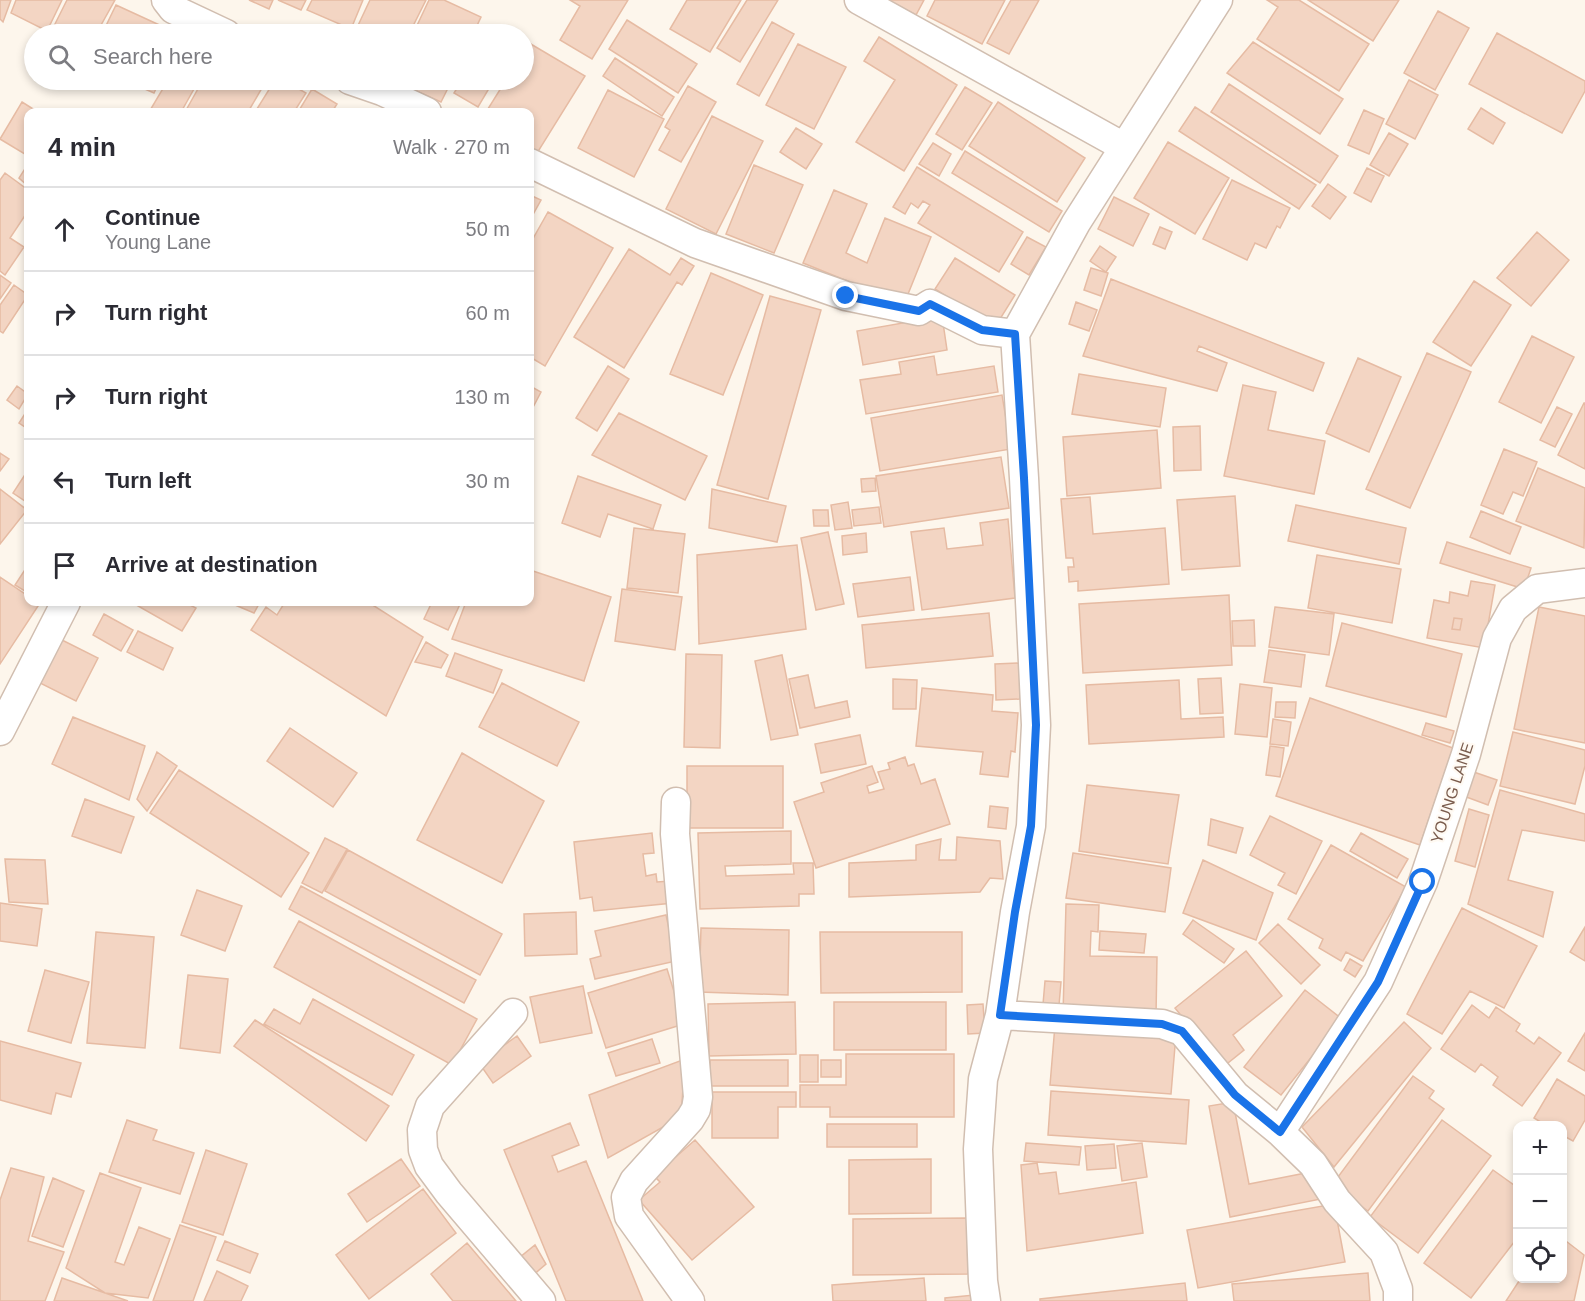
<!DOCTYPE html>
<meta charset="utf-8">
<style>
:root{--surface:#fff;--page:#f2f2f3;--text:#2b2b33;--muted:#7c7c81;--line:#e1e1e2}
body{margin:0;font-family:Arial,sans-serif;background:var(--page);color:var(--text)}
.controls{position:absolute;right:18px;bottom:18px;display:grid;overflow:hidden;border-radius:12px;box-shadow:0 3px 9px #0003}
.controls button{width:54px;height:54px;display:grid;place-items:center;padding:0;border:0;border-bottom:2px solid var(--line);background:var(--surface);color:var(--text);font:30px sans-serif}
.stop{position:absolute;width:18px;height:18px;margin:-14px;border:4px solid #1a73e8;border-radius:50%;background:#fff}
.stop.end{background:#1a73e8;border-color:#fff;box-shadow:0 2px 6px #0008}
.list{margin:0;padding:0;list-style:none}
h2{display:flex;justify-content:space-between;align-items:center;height:78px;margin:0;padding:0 24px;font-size:26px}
h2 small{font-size:20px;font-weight:400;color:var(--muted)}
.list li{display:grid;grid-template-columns:39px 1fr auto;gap:18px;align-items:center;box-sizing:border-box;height:84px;padding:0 24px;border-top:2px solid var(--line)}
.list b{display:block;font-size:22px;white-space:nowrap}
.list p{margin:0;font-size:20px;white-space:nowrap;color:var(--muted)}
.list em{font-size:20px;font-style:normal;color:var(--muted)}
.icon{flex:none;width:33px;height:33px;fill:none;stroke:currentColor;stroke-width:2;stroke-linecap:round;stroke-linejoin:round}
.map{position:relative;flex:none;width:1585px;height:1301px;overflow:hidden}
.search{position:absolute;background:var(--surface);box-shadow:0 3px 9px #0003;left:24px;top:24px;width:510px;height:66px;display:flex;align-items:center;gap:15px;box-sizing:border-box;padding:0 21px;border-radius:33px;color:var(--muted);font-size:22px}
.panel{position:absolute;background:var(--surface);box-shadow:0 3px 9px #0003;left:24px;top:108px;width:510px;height:498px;border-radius:12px}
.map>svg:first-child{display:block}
.building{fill:#f3d5c3;stroke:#e6bba3;stroke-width:1.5;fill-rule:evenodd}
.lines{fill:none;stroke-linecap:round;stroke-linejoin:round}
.street-casing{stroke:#d1beb0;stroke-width:31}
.street{stroke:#fff;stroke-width:28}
.route{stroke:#1a73e8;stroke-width:8}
.labels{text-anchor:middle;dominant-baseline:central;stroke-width:4.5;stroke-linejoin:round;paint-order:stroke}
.street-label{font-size:16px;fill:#7a5c4d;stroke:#fffaf3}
</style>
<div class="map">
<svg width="1585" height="1301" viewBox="0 0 1585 1301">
<rect width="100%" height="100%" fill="#fdf6ec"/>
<!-- building -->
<path class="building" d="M0 0H11L3 22 0 19Z
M16 0H62L47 31 11 13Z
M67 0H115L96 34H50Z
M249 0H273L269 9Z
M278 0H306L301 10Z
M312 0H363L351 29 307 10Z
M370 0H426L409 34H354Z
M429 0H444L481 17 473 34H413Z
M570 0H628L592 59 560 40 580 6Z
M687 0H741L710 52 670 29Z
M747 0H778L740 62 717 48Z
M888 0H924L916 15Z
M935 0H1005L982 44 927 16Z
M1011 0H1039L1009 54 987 43Z
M1267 0H1299L1369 44 1339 91 1257 39 1278 7Z
M1308 0H1399L1373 41Z
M116 5 179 34H102Z
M1438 11 1469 28 1435 90 1404 73Z
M627 20 697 64 678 93 609 49Z
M772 22 794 34 759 96 737 84Z
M1497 33 1585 81V91L1562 133 1469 84Z
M879 37 957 85 904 171 856 142 895 80 864 61Z
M524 40 585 76 534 158 530 155V112H486L506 80H524Z
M1253 42 1343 99 1320 134 1227 73Z
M798 44 846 67 814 129 766 105Z
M615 58 674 97 662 116 603 76Z
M124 80H160L154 93Z
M168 80H199L181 112H149Z
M203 80H247L262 88 248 112H185Z
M275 80H283L306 93 294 112H255Z
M392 80H452L441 102Z
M462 80H494L478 107 454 93Z
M1409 80 1438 95 1415 139 1386 124Z
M1229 84 1338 156 1320 183 1211 112Z
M688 86 716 102 681 162 659 150 670 130 665 127Z
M965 87 992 103 962 150 936 134Z
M312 89 337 104 332 112H298Z
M608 90 664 119 634 177 578 148Z
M22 102 38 112H28V156L0 139Z
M998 102 1085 158 1057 202 969 146Z
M1195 107 1316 185 1299 209 1179 131Z
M1481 108 1505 123 1493 144 1468 129Z
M1364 110 1384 119 1369 154 1348 145Z
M712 116 763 141 716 234 666 209Z
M796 128 822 144 806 169 780 152Z
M1389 133 1408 144 1389 176 1370 165Z
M1168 142 1229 178 1195 234 1134 198Z
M933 143 951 154 939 176 919 164Z
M965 151 1062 211 1049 232 952 173Z
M28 164V186L19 178Z
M754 165 803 185 774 253 726 234Z
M917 167 1023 232 999 272 918 223 930 205 923 201 918 208 911 203 905 214 893 207Z
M1367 168 1384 176 1371 202 1354 193Z
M5 173 28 190V211L10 238 24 247 5 275 0 271V180Z
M1232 180 1290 208 1280 228 1277 226 1266 248 1255 243 1247 260 1203 239Z
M1328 184 1346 197 1330 219 1312 206Z
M834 190 867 204 846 253 867 263 885 218 931 237 904 304 803 263Z
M530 195 541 200 530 220Z
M1114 197 1149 214 1133 246 1098 229Z
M548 212 613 248 545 366 530 357V244Z
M1160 227 1172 232 1165 249 1153 244Z
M1537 232 1569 260 1531 306 1497 278Z
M1027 237 1046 247 1029 275 1011 264Z
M1100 246 1116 257 1106 272 1090 261Z
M629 249 670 275 681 258 694 266 682 285 677 282 624 368 574 337Z
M955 258 1015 295 995 327 935 289Z
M1091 268 1108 273 1101 296 1084 290Z
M711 273 763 295 723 395 670 374Z
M0 275 11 283 0 299Z
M1111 279 1324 363 1313 391 1199 346 1197 351 1227 363 1217 391 1083 356Z
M1474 281 1511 305 1471 366 1433 342Z
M14 285 28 295 3 333 0 331V305Z
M770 296 821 310 768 499 717 485Z
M1076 302 1097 310 1089 331 1069 324Z
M942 316 947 350 863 365 857 331Z
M1532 336 1574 357 1541 423 1499 402Z
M1427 353 1471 372 1410 508 1366 489Z
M934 356 937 375 994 366 998 392 866 414 860 380 901 374 899 362Z
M1358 358 1401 377 1369 452 1326 433Z
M608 366 629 379 597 431 576 418Z
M1079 374 1166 388 1160 427 1072 414Z
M1243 385 1276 392 1268 430 1325 441 1314 494 1224 476Z
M17 386 28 394 19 409 7 400Z
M530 386 541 392 530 413Z
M1002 395 1011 449 880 471 871 418Z
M1584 403H1585V469L1558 455Z
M1557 407 1572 414 1555 447 1540 440Z
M28 409V429L19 423Z
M619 413 707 456 685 500 592 455Z
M1200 426 1201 470 1174 471 1173 427Z
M1157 430 1161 488 1067 496 1063 437Z
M1504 449 1537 462 1523 496 1513 492 1503 514 1481 505Z
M0 453 9 459 0 471Z
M1001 457 1009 508 884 527 876 476Z
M1538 468 1585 488 1584 548 1516 521Z
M28 470V503L13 493Z
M578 476 661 505 653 529 608 514 600 537 562 523Z
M875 478 876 491 862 492 861 479Z
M0 489 27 510 0 544Z
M712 489 786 506 777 542 709 528Z
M1235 496 1240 566 1182 570 1177 500Z
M1090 497 1093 534 1165 528 1169 584 1078 591V581L1069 582 1068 567H1074L1073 558H1066L1061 499Z
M848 502 852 528 835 530 831 505Z
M1296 505 1406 528 1399 564 1288 541Z
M879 507 881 523 854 526 852 510Z
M813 510H828L829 526H814Z
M1481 511 1521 527 1510 554 1470 537Z
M1008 519 1015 598 922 610 911 532 944 528 947 549 983 545 980 523Z
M634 528 685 534 678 593 627 588Z
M828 532 844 604 816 610 801 538Z
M866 533 867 552 843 555 842 536Z
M1447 542 1531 568 1524 589 1440 563Z
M797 545 806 629 699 644 697 555Z
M1317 555 1401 569 1392 623 1308 608Z
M28 565V593L15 585Z
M530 570 611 597 584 681 452 639 466 602H530Z
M0 577 28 596V602H38L40 603 0 664Z
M910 577 914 610 858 617 853 584Z
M1471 581 1495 585 1484 648 1427 638 1434 600 1449 603 1450 592 1468 596ZM1454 618 1462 619 1460 630 1452 629Z
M622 589 682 597 675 650 615 641Z
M1229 595 1232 665 1083 673 1079 604Z
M131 602H184L196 608 182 631Z
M228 602H260L254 613Z
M285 602H368L423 637 386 716 251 630 266 607 277 615Z
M432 602H461L448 630 424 619Z
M1275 607 1334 614 1329 655 1269 647Z
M1539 607 1585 616V743L1514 729Z
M989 613 993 656 866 668 862 625Z
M104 614 133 630 121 651 93 635Z
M1454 618 1462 619 1460 630 1452 629Z
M1254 620 1255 646H1233L1232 621Z
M1342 623 1462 654 1446 717 1326 686Z
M138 631 173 648 163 670 127 652Z
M60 639 98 658 76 701 38 682Z
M426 642 448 655 441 668 415 662Z
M1269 650 1305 655 1301 687 1264 682Z
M455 653 502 670 493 693 446 676Z
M686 654 722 655 720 748 684 747Z
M782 655 798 735 771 740 755 661Z
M1020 663V699L996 700 995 664Z
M808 675 815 708 847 701 850 717 800 728 789 679Z
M1221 678 1223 713 1200 714 1198 679Z
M893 679 917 680 916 709H893Z
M1179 680 1181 719 1223 717 1224 737 1089 744 1086 685Z
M502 683 579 722 557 766 479 727Z
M1240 684 1272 688 1267 737 1235 734Z
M922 688 993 695 992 711 1018 713 1015 752 1011 751 1008 777 980 774 983 752 916 746Z
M1310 698 1453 748 1420 845 1276 796Z
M1276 702H1296L1295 718 1275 717Z
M73 717 145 746 129 800 52 764Z
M1273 719 1291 722 1288 746 1270 744Z
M1426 723 1454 731 1450 743 1422 735Z
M290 728 357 773 333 807 267 761Z
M1513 732 1585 750V766L1575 804 1500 786Z
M860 735 866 764 821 773 815 744Z
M1270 746 1284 748 1280 777 1266 775Z
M157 752 177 766 147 811 137 799Z
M462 753 544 801 502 883 417 840Z
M905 757 908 766 914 764 921 784 935 779 950 824 816 868 794 802 824 792 821 783 872 766 878 782 867 786 869 793 884 789 878 772 890 769 888 763Z
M687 766H783V828H687Z
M179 770 309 853 281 897 150 813Z
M1468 770 1497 780 1488 805 1461 795Z
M1087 785 1179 795 1168 864 1079 851Z
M1500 790 1585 814V841L1522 830 1508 880 1553 892 1543 937 1468 904Z
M85 799 134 817 121 853 72 836Z
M990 806 1008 808 1006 829 988 827Z
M1469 809 1489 815 1475 867 1455 861Z
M1270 816 1322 841 1296 894 1278 885 1285 873 1250 855Z
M1211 819 1243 828 1236 853 1208 845Z
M791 831V864L725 866 726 876 794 874 793 863H813L814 894H799V906L700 909 698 833Z
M652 833 654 853 643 854 646 876 656 874 657 882 670 881 673 903 594 911 592 897 580 899 574 842Z
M1361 833 1408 859 1397 878 1350 851Z
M957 837 1000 841 1003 879 990 878 980 892 849 897V863L916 860V845L941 839 939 860H956Z
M325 838 347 849 322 893 302 883Z
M1331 845 1406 887 1363 961 1346 952 1341 961 1319 948 1323 939 1288 919Z
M348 850 502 934 480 975 325 891Z
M1073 853 1171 868 1165 912 1066 898Z
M5 859 45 860 48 904 9 902Z
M1203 860 1273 893 1256 940 1183 913Z
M301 886 476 980 464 1003 289 909Z
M197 890 242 906 225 951 181 935Z
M0 903 42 909 37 946 0 941Z
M1066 904 1099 905 1098 932 1091 931 1090 956 1157 957 1156 1016 1063 1014Z
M1462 908 1537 946 1504 1008 1470 991 1442 1034 1407 1014Z
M576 912 577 954 525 956 524 914Z
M666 915 676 961 595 979 590 959 601 956 595 931Z
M1193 920 1234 949 1224 963 1183 934Z
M299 921 477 1019 452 1065 274 967Z
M1278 924 1320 965 1301 984 1259 943Z
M1585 927V961L1570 952Z
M701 928 789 930 788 995 699 992Z
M1100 931 1146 934 1144 953 1099 950Z
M96 932 154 937 145 1048 87 1043Z
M820 932H962V992L821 993Z
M1246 951 1282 996 1233 1035 1244 1050 1223 1067 1175 1008Z
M1350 959 1362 966 1355 977 1344 970Z
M667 969 684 1024 606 1048 588 993Z
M45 970 89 982 71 1043 28 1031Z
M188 975 228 979 220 1053 180 1048Z
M1045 981 1061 982 1058 1017 1042 1016Z
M583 986 592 1033 540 1043 530 997Z
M1305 990 1342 1019 1281 1095 1244 1067Z
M313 999 414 1055 392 1095 264 1024 274 1009 300 1024Z
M795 1002 796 1054 709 1056 708 1004Z
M834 1002H946V1050H834Z
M983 1004 985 1033 968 1034 967 1005Z
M1472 1005 1489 1018 1496 1007 1520 1024 1516 1031 1534 1044 1539 1037 1561 1053 1522 1106 1493 1085 1498 1077 1481 1064 1475 1072 1441 1049Z
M255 1020 389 1106 366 1141 234 1046Z
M1404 1022 1431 1048 1334 1167 1302 1127Z
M1055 1025 1176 1034 1171 1094 1050 1085Z
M1585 1033V1071L1568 1061Z
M517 1036 531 1056 493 1083 479 1063Z
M652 1039 660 1063 616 1076 608 1053Z
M0 1041 81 1063 71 1097 56 1093 51 1114 0 1100Z
M846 1054H954V1117H830V1107H800V1085H846Z
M800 1055H818V1082H800Z
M685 1059 681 1117 608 1158 589 1095Z
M710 1060H788V1086H710Z
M821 1060H841V1077H821Z
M1413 1076 1434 1091 1429 1098 1444 1109 1368 1211 1332 1185Z
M1557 1079 1585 1096V1120L1573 1141 1562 1135V1126H1547L1534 1118Z
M1051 1091 1189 1100 1186 1144 1048 1135Z
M712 1092H796V1107H778V1138H712Z
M1233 1102 1249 1184 1316 1171 1321 1199 1230 1217 1209 1106Z
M127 1120 157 1130 153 1140 194 1153 180 1194 109 1172Z
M1442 1120 1491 1156 1418 1253 1370 1217Z
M570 1123 579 1145 552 1156 558 1172 586 1161 643 1301H566L504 1150Z
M827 1124H917V1147H827Z
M695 1140 754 1207 692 1260 639 1200 660 1182 654 1176Z
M1026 1143 1081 1147 1079 1165 1024 1161Z
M1142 1143 1147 1177 1122 1181 1117 1146Z
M1114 1144 1116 1168 1087 1170 1085 1146Z
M206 1150 247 1164 223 1235 182 1222Z
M401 1159 420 1186 367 1222 348 1194Z
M931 1159V1213L849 1214V1160Z
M1037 1163 1039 1174 1056 1172 1059 1194 1136 1182 1143 1233 1027 1251 1021 1165Z
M11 1168 44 1177 28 1241 64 1252 45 1301H0V1200Z
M1493 1170 1518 1188V1237L1471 1298 1424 1263Z
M100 1173 141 1188 115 1262 124 1265 139 1227 170 1239 148 1298 105 1293 66 1268Z
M53 1178 84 1191 63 1247 32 1236Z
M423 1189 456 1233 369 1299 336 1255Z
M1334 1204 1345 1262 1198 1288 1187 1230Z
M967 1218 968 1274 853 1275V1219Z
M180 1225 216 1237 193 1301H153Z
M1562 1238 1584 1255 1574 1301H1506L1521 1278H1562Z
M225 1241 258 1254 250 1273 217 1260Z
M467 1243 516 1301H453L431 1274Z
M535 1245 546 1264 531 1277 519 1258Z
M217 1271 248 1286 241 1301H204Z
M1368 1273 1370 1301H1234L1232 1284Z
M62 1278 128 1301H54Z
M924 1278 926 1301H833L832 1285Z
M1185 1283 1187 1301H1040V1299Z
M974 1295V1301H945V1298Z"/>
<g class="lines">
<!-- street casing -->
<g class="street-casing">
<path id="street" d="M166 0 173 9 226 34
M859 0 1124 147
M350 80 382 91 427 112
M530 163 695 243 846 296 919 311 930 304 982 330 1015 334
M0 731 66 602
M676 802 675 834 698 1097 696 1109 690 1119 634 1181 626 1197 629 1216 690 1301
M513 1013 430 1106 422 1130 423 1150 429 1166 449 1193 541 1301
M1000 1015 1162 1024 1182 1031 1235 1095 1280 1132 1313 1164 1337 1201 1384 1252 1398 1289V1301
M1280 1132 1378 982 1423 882 1466 754 1497 638 1513 609 1537 589 1585 583
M986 1301 983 1281 978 1149 983 1079 1000 1015 1015 912 1031 826 1036 725 1024 478 1015 334 1076 223 1218 0"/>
</g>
<!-- street -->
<use href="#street" class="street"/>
</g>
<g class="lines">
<!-- route -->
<path class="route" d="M846 296 919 311 930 304 982 330 1015 334 1024 478 1036 725 1031 826 1015 912 1000 1015 1162 1024 1182 1031 1235 1095 1280 1132 1378 982 1423 882"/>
</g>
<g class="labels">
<!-- street labels -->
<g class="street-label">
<text transform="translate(1452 793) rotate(-72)">YOUNG LANE</text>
</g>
</g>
</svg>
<div class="controls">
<button>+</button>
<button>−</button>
<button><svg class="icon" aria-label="locate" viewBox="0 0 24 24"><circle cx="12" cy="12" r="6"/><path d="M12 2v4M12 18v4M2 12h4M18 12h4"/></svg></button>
</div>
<div class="stop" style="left:1423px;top:882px"></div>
<div class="stop end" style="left:846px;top:296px"></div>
<div class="search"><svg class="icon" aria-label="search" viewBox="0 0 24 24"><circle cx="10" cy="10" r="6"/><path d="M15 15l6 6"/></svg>Search here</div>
<section class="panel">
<h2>4 min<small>Walk · 270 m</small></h2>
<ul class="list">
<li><svg class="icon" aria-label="ahead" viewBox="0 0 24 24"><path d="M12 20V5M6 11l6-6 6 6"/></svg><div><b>Continue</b><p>Young Lane</p></div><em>50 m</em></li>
<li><svg class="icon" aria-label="right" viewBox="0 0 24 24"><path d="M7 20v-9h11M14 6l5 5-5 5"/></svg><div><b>Turn right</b></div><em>60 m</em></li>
<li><svg class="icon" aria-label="right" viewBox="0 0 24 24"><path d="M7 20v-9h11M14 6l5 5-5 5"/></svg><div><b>Turn right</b></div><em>130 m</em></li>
<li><svg class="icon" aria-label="left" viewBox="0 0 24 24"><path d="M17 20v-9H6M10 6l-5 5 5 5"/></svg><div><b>Turn left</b></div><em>30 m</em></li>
<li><svg class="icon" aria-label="arrive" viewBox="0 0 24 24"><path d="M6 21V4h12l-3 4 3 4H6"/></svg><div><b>Arrive at destination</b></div></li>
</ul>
</section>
</div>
